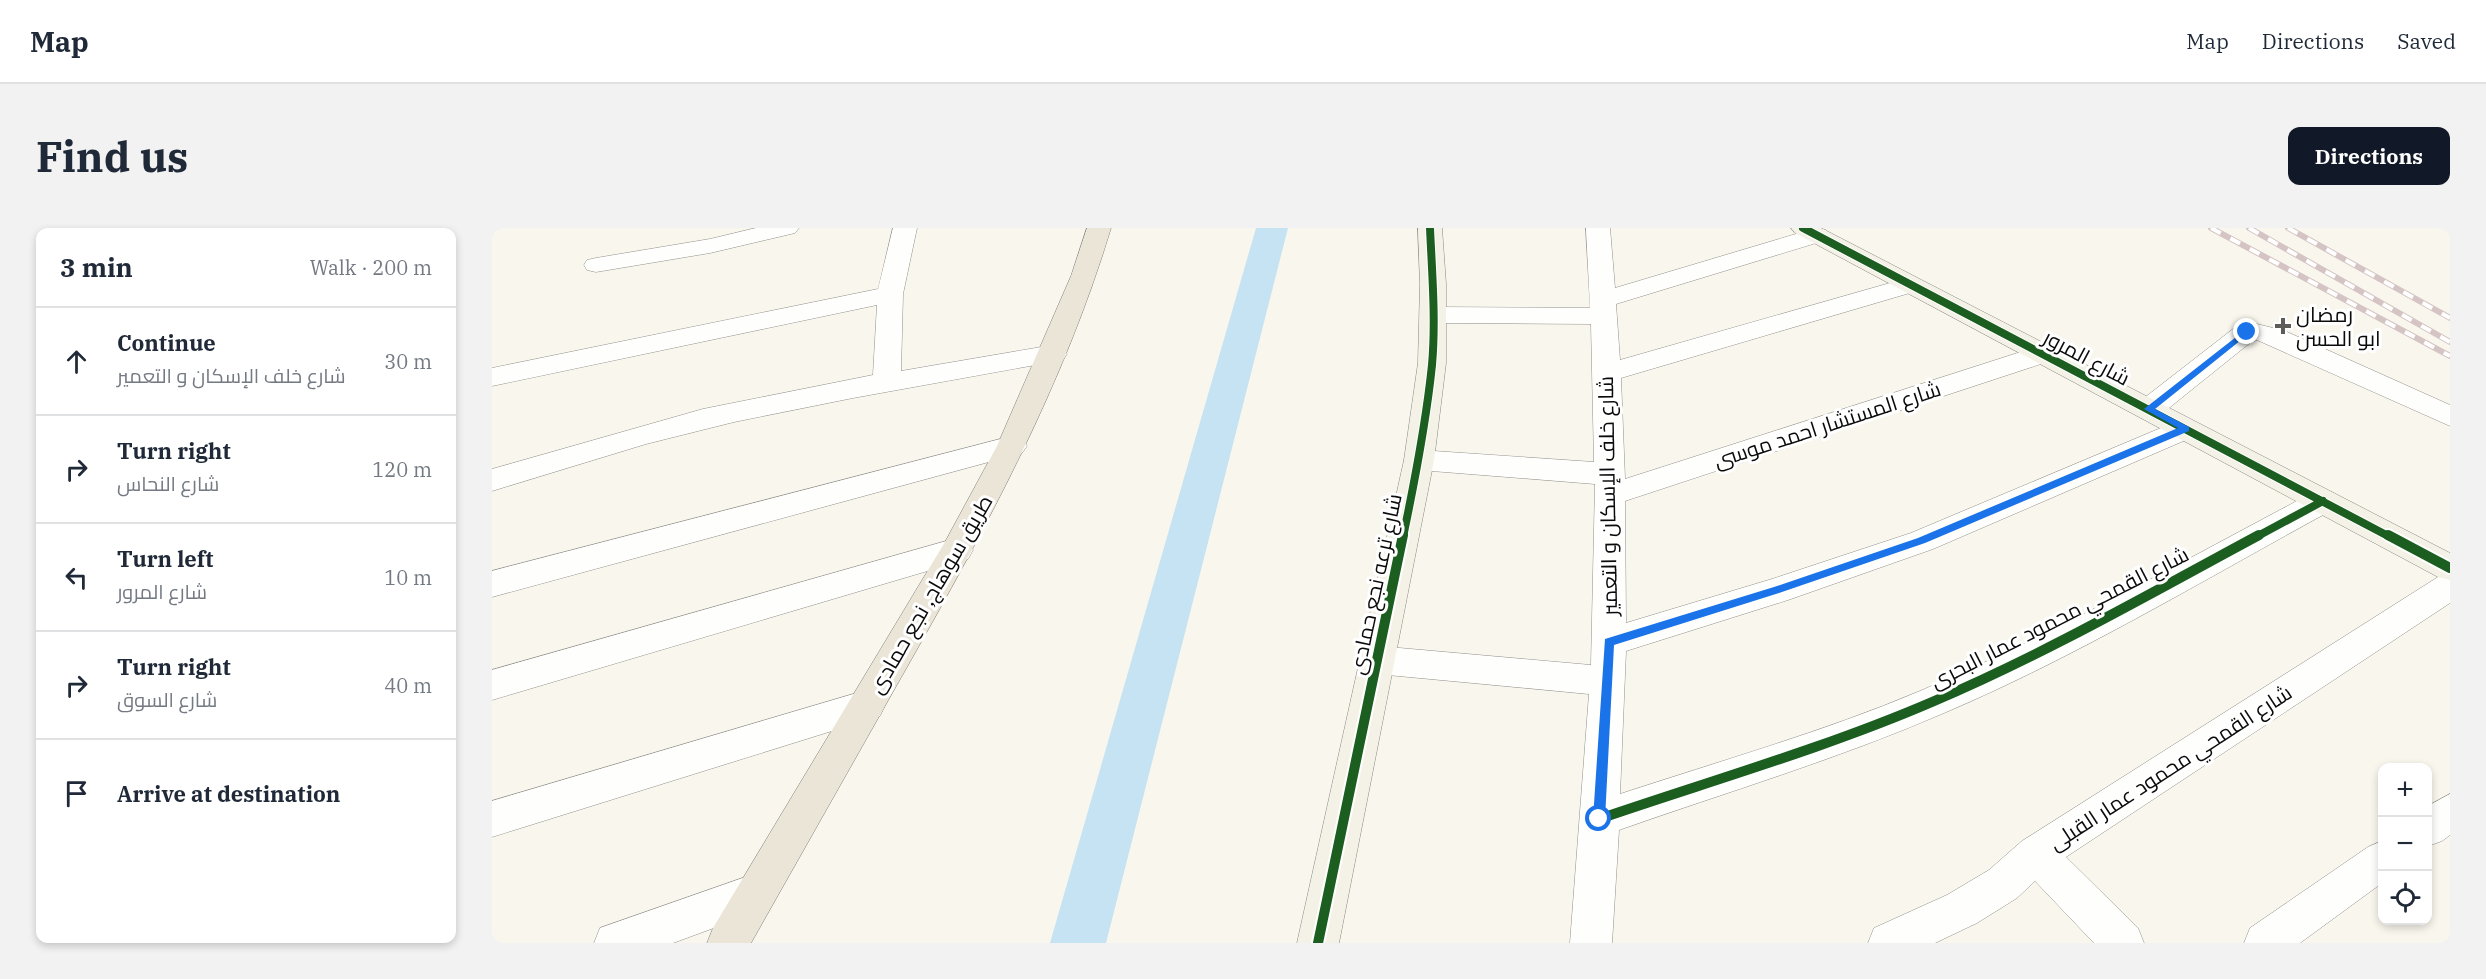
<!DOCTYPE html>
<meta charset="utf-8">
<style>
:root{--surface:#fff;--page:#f2f2f3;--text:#1f2937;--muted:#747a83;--line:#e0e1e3;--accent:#111827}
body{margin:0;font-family:"IBM Plex Serif",Cairo,serif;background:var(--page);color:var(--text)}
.controls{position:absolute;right:18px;bottom:18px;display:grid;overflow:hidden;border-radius:12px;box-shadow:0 3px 9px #0003}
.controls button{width:54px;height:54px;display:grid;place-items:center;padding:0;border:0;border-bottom:2px solid var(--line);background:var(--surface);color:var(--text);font:30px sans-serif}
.stop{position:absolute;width:18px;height:18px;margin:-14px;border:4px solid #1a73e8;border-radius:50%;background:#fff}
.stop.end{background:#1a73e8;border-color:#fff;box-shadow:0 2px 6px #0008}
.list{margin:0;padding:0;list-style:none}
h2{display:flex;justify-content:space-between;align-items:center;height:78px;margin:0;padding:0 24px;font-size:26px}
h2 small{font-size:20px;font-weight:400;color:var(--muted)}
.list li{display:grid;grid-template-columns:39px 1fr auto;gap:18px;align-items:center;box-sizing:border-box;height:108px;padding:0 24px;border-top:2px solid var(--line)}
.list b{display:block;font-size:22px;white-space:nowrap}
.list p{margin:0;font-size:20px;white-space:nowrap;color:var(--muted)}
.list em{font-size:20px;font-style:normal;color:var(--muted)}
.icon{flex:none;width:33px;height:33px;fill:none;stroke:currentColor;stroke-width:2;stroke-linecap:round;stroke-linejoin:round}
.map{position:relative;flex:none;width:1958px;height:715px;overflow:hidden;border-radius:12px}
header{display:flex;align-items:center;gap:36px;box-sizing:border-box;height:84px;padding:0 30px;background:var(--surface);border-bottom:2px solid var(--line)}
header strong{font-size:28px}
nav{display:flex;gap:33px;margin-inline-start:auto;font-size:21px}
.intro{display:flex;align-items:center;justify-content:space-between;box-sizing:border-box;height:144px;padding:0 36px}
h1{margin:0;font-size:42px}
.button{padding:15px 27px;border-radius:12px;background:var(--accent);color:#fff;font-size:21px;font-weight:700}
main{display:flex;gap:36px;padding:0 36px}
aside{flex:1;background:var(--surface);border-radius:12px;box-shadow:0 3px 9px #0003}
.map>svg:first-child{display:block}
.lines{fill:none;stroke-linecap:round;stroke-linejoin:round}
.canal{fill:#c5e3f2;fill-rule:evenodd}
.street-casing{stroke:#92908c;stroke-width:1}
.secondary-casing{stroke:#888783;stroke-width:1}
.primary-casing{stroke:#7f7e7a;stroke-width:1}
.street{fill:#fefefc;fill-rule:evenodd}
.secondary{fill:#f4f2e7;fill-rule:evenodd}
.primary{fill:#ebe5d7;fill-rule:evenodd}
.rail-casing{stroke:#d5c4c4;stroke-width:6}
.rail{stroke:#fff;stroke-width:4;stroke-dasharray:11;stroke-linecap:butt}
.cycleway-far1-casing{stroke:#fff;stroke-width:10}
.cycleway-casing{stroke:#fff;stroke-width:14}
.cycleway-far1{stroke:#1b5e20;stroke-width:8}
.cycleway{stroke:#1b5e20;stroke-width:10}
.route{fill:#1a73e8}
.poi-dot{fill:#5e5d59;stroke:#fff;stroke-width:2}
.labels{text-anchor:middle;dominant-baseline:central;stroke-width:6;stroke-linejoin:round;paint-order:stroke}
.poi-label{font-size:21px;fill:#0a0a0a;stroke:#fff;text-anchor:start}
.street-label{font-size:21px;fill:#0a0a0a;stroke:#fff}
</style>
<header>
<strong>Map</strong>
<nav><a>Map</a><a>Directions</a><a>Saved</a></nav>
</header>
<div class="intro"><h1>Find us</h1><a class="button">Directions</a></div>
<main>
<aside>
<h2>3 min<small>Walk · 200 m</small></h2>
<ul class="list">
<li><svg class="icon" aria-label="ahead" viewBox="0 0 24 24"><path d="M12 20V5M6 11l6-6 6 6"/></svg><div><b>Continue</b><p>شارع خلف الإسكان و التعمير</p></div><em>30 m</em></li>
<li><svg class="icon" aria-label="right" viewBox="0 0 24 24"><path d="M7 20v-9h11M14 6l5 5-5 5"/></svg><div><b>Turn right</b><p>شارع النحاس</p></div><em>120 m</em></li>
<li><svg class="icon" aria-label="left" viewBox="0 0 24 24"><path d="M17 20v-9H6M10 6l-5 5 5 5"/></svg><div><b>Turn left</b><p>شارع المرور</p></div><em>10 m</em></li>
<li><svg class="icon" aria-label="right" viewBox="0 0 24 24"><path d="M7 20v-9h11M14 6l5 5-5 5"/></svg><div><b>Turn right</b><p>شارع السوق</p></div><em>40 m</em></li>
<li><svg class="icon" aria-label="arrive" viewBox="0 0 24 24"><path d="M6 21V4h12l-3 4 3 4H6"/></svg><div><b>Arrive at destination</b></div></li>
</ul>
</aside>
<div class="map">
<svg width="1958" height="715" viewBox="0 0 1958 715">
<rect width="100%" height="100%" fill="#f9f6ed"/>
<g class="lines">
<!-- canal -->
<path class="canal" d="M764 0H796L614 715H558Z"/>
<!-- street casing -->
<g class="street-casing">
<path id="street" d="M264 0H307L303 5 218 25 104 44 95 42 92 37 95 32 104 30 218 11Z
M401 0H425L411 66 409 143 561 117 571 120 575 126 571 132 361 170 242 194 154 216 0 263V241L211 181 381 147 385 77 0 158V140L386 61Z
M1094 0H1118L1123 60 1324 0 1334 2 1337 7 1334 12 1124 76 1128 132 1419 49 1428 52 1432 57 1428 62 1129 150 1133 251 1541 120 1551 117 1561 120 1565 126 1561 132 1133 273 1134 395 1280 351 1419 305 1683 194 1693 191 1703 194 1708 201 1703 208 1441 321 1296 372 1134 423 1128 566C1228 533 1331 504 1428 463 1563 406 1691 333 1820 265L1831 262 1842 265 1846 273 1842 281C1713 351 1586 428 1452 485 1346 531 1235 564 1127 602L1120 715H1078L1097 466 885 446 873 442 868 432 873 422 885 418 1099 437 1103 256 927 242 916 239 912 232 916 225 927 222 1102 234 1099 96 941 95 932 93 928 87 932 81 941 79 1098 80Z
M1765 96 1793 103 1958 177V198L1765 112 1759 114 1667 188 1657 191 1647 188 1643 181 1647 174 1741 101Z
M520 208 530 211 535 218 530 225 0 369V343Z
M465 310 476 313 481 322 476 331 0 472V442Z
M1958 345V375L1574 629 1646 700 1652 715H1602L1543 653 1525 670 1485 695 1443 715H1376L1382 700 1455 667 1497 642 1530 613 1946 349Z
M375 462 388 466 393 477 388 488 0 609V573Z
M1958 566V607L1950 613 1936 618V578Z
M1890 613V655L1808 715H1752L1758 700 1876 619Z
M265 645 279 651 285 665 279 679 181 715H102L108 700Z"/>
</g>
<!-- secondary casing -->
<g class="secondary-casing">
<path id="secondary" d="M926 0H950L954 56V135L942 232 847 715H805L912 232 926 135 928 56Z
M1299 0H1329L1958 325V352L1946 349 1303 5Z"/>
</g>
<!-- primary casing -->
<g class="primary-casing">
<path id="primary" d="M595 0H619C572 156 495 298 415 439 363 531 311 623 259 715H215L221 700 453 314 505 218 579 48Z"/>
</g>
<!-- street -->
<use href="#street" class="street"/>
<!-- secondary -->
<use href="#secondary" class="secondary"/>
<!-- primary -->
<use href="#primary" class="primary"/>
<!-- rail casing -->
<g class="rail-casing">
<path id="rail" d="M1719 0 1958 128
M1757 0 1958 114
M1796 0 1958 90"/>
</g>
<!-- rail -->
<use href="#rail" class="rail"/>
<!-- cycleway-far1 casing -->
<g class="cycleway-far1-casing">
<path id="cycleway-far1" d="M1311 0 1898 309
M911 309C923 252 934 195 940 137 944 92 940 45 938 0
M1764 309 1831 273"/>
</g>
<!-- cycleway casing -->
<g class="cycleway-casing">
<path id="cycleway" d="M1896 307 1958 340
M1107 591C1218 553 1333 520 1440 474 1553 426 1659 365 1767 307
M826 715 911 307"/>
</g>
<!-- cycleway-far1 -->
<use href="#cycleway-far1" class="cycleway-far1"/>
<!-- cycleway -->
<use href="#cycleway" class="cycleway"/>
</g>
<!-- route -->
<path class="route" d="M1753 102 1759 104 1663 181 1697 199V203L1433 315 1287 365 1122 417 1113 591 1111 594H1103L1101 591 1113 411 1282 359 1426 310 1686 200 1652 181Z"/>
<!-- markers -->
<path class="poi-dot" d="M1788 89h6v6h6v6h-6v6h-6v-6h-6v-6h6z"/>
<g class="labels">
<!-- poi labels -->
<g class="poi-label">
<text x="1804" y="86">رمضان<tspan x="1804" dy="24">ابو الحسن</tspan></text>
</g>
<!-- street labels -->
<g class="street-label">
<text transform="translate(1595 129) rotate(28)">شارع المرور</text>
<text transform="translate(1335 196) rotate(-18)">شارع المستشار احمد موسى</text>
<text transform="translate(1115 268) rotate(-91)">شارع خلف الإسكان و التعمير</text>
<text transform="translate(883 356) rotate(-78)">شارع ترعه نجع حمادى</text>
<text transform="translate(438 366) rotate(-60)">طريق سوهاج, نجع حمادى</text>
<text transform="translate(1567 389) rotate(-27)">شارع القمحي محمود عمار البحرى</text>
<text transform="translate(1678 539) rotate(-33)">شارع القمحي محمود عمار القبلى</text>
</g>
</g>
</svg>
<div class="controls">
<button>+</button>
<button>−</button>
<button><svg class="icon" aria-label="locate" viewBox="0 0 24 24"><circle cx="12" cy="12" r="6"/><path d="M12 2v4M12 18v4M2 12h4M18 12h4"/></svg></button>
</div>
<div class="stop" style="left:1107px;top:591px"></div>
<div class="stop end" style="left:1755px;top:104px"></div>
</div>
</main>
